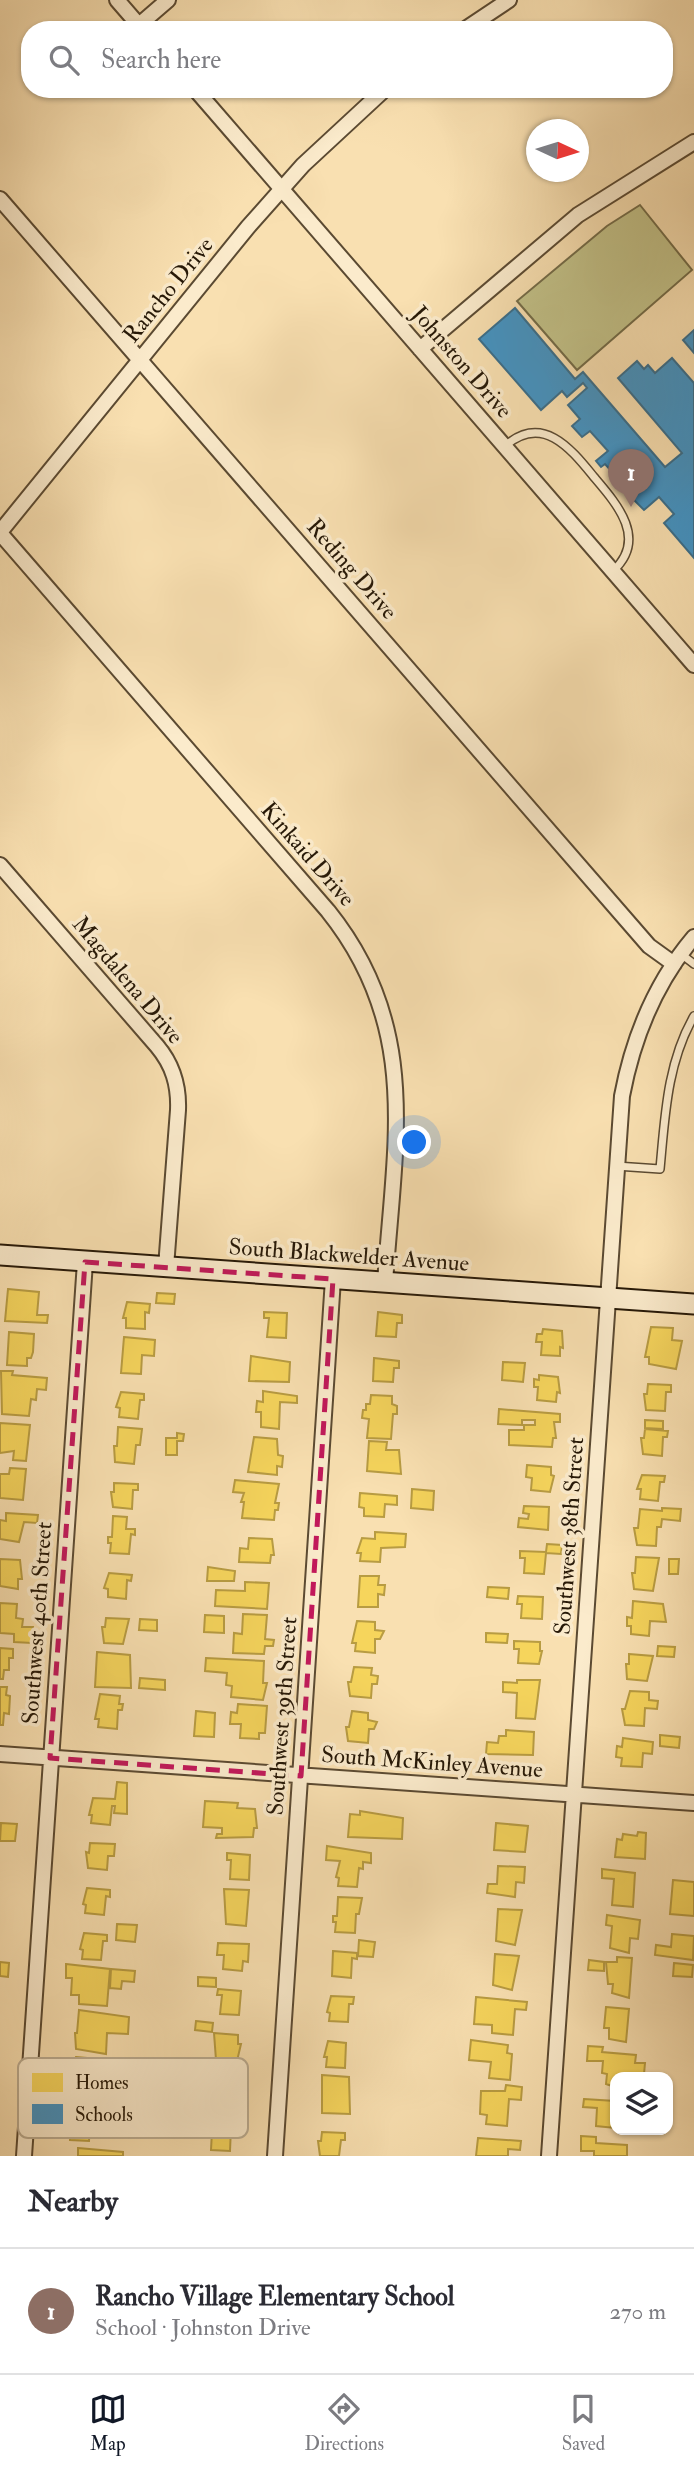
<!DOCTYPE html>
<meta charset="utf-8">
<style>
:root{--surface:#fff;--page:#f2f2f3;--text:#2b2b33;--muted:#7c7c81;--line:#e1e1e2;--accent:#111827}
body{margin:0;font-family:"IM FELL Double Pica",serif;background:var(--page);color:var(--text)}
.controls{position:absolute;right:21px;bottom:21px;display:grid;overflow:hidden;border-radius:14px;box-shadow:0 2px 5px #0004}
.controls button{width:63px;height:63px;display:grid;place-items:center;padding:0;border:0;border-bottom:2px solid var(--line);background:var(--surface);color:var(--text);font:35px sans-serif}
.compass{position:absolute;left:526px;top:119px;width:63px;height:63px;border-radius:50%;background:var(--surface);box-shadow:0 2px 5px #0004;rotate:94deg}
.you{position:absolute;left:415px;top:1143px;width:24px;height:24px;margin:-18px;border:5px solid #fff;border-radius:50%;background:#1a73e8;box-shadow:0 0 0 10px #1a73e833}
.badge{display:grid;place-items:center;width:46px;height:46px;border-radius:50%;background:var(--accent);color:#fff;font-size:23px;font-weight:700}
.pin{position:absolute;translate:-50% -58px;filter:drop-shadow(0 2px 4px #0008)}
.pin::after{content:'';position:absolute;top:37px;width:24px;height:21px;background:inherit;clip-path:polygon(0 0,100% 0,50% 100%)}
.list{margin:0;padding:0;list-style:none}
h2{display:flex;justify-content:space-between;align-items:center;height:91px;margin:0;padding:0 28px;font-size:30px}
h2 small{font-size:23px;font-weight:400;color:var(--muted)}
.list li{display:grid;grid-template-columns:46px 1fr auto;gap:21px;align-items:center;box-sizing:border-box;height:126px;padding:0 28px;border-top:2px solid var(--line)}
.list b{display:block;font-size:26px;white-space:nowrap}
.list p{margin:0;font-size:23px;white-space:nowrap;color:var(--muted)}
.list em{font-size:23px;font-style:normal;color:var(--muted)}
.icon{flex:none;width:38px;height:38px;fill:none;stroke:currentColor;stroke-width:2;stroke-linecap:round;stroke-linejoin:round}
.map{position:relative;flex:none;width:694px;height:2156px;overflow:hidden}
.search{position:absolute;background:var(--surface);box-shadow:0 2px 5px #0004;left:21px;right:21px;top:21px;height:77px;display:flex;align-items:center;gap:18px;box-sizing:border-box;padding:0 24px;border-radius:28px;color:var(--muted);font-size:26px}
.sheet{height:217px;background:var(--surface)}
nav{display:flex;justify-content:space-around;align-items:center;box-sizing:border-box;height:98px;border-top:2px solid var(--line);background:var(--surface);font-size:19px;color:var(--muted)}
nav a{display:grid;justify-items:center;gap:4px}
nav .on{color:var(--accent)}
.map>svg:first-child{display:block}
.green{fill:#c2c188;stroke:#746c48;stroke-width:2}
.homes{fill:#f6d55c;stroke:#b89c42;stroke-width:2}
.schools{fill:#4393c3;stroke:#3a6e8b;stroke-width:2}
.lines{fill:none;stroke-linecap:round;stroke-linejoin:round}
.lane-casing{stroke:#5b4a32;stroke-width:10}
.street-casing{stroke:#5b4a32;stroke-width:18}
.secondary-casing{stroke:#261807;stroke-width:23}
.lane{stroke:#fbebcc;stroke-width:7}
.street{stroke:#fbebcc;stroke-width:14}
.secondary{stroke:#fbebcc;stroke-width:19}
.marked{fill:none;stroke:#c2185b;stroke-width:5;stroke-dasharray:14 9;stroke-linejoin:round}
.labels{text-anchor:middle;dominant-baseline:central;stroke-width:7;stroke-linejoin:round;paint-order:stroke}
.street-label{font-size:23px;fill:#261807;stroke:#fbebcc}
.key{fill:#fbebcc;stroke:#bbac91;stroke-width:2}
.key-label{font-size:19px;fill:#261807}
</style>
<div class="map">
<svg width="694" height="2156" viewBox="0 0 694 2156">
<rect width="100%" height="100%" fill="#f9e0b1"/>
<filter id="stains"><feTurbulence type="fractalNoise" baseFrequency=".00286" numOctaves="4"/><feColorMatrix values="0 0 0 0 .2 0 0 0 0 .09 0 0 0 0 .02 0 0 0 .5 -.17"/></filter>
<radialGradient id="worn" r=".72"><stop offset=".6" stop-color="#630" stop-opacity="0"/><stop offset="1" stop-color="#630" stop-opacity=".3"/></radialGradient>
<!-- green -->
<path class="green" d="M640 205 692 270 577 370 517 301 607 226Z"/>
<!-- homes -->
<path class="homes" d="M8 1289 39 1292 37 1315H48L47 1323 5 1321Z
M157 1293 175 1294 174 1304 156 1303Z
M127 1302 150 1304 149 1313 145 1312V1329L126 1328V1318H123Z
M264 1312 287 1313 286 1338 267 1337 269 1318H264Z
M378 1312 402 1315V1323H397L396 1337 376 1336Z
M651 1327 673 1328 672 1340 682 1341 676 1369 649 1364V1357H645Z
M543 1329 562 1331 563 1348 560 1347V1356L541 1355 542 1342H536L537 1334H542Z
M9 1332 34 1334 33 1352 31 1358H27V1366L7 1365Z
M124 1337 155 1340 154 1356 142 1355 141 1374 121 1373Z
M251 1356 290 1362 289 1382 249 1381Z
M374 1358 399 1361V1368H394L393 1382 373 1381Z
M503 1362 525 1363 523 1382 502 1380Z
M1 1371H13L12 1375 47 1378 46 1390 37 1389 36 1400 31 1399 29 1416 2 1414Z
M539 1375 558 1377 560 1393 557 1392 556 1402 537 1400 538 1387H534V1379L539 1380Z
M648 1384 671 1385V1392H666L665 1411 646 1410 644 1394H647Z
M263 1391 297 1396V1403L280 1402 279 1429 261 1427V1412H256L257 1401 263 1402Z
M121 1392 144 1394V1400H140L138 1419 119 1417 120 1408 116 1407Z
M371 1395 392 1396V1404L397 1406V1414H393L391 1439 367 1438 369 1419 362 1418 363 1410H366V1404H370Z
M499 1409 560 1414V1422H554L556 1438H553L552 1447 509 1445V1430H524V1425H535V1420H522V1425L498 1424Z
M645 1420 663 1421V1429L645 1428Z
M0 1423 30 1425 26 1461 13 1460 14 1451 0 1453Z
M118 1427 142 1429 140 1445H136L134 1464 115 1462 114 1446H117Z
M645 1429 668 1431 667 1437H663L662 1456 643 1454 641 1438H644Z
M177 1433 184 1434 183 1441H177V1455H166V1438H177Z
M254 1437 277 1439 278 1455 283 1456 282 1467 277 1466V1475L248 1472Z
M369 1441 387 1442 386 1450H399L401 1474 367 1471Z
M527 1465 551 1467V1475L554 1476 550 1492 531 1490 532 1478 526 1477Z
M10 1468 26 1469 23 1500 0 1498V1474H9Z
M642 1475 665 1476 664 1482H660L658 1501 640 1499 641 1489H637Z
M235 1480 279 1484 275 1503H279L278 1510H275L274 1520 242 1518 244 1502H241L244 1493 233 1492Z
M114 1483 138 1484V1490H133L132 1509 113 1507 111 1492H114Z
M412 1489 434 1491 433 1510 411 1508Z
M360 1493 397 1496V1505L385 1504 384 1517 364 1516V1508L359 1507Z
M524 1506 549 1507 548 1530 518 1527 519 1518 528 1519 529 1514 523 1513Z
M662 1508 681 1509 680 1521 662 1519 661 1527H657L656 1546 637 1545 634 1528H638L640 1509 662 1511Z
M6 1513 38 1515 37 1523 24 1522 19 1542 0 1539V1520L6 1521Z
M113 1516 127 1517 126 1529H135V1535L131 1534 129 1554 110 1553 111 1543H108V1537H112Z
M375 1532 406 1534 405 1547 381 1548 380 1562 360 1561 361 1553H357L362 1538 375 1539Z
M249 1538 272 1539 274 1555H271L270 1563 239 1562 240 1548 248 1549Z
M547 1544 562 1545 561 1554 546 1553 544 1574 524 1573 525 1558H520V1551L546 1552Z
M636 1557 659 1558 653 1591 634 1589 632 1573H635Z
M0 1559 20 1560 22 1579H18V1589L0 1586Z
M669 1559H679L678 1574H669Z
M208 1567 235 1571 234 1581H207Z
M109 1573 132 1575 131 1581 127 1580 126 1599 108 1597V1589L104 1588Z
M360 1576H379L378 1585H385L384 1595 378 1594V1607H358Z
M245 1582 269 1583 267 1609 215 1606 216 1590 245 1591Z
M488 1587 509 1588 508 1599 487 1597Z
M518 1596 543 1597 542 1619 521 1618 522 1604H517Z
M633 1601 663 1604 666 1622 650 1621 649 1636 631 1634V1626H627V1617L632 1618Z
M0 1603 17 1604 16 1618 23 1619 22 1627H33L32 1643 14 1642V1634L0 1633Z
M243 1614 267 1615 265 1639 274 1640 273 1646H265L264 1654 233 1653 234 1633 242 1634Z
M205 1615 224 1616V1633L204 1632Z
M106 1618 129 1619 123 1644 104 1643 102 1627H105Z
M140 1619 157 1620V1631L139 1630Z
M357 1621 375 1622V1630L384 1631 380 1639H375V1653L355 1651 356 1643H352Z
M486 1633 508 1634 507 1643 486 1642Z
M514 1641 540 1642V1651H542L539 1664 518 1663 519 1649H514Z
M658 1646 675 1647 674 1657 657 1656Z
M0 1648 13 1649V1658H9V1670H4L3 1679H0Z
M97 1652 130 1655 131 1688 95 1687Z
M629 1654 653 1656 647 1681 627 1679 626 1664H629Z
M206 1658 264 1661 263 1683H267L263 1700 231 1697 232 1686 226 1685 227 1673 205 1671Z
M354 1667 372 1668 371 1675 378 1676 377 1684H372L371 1698 350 1696 348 1682H351Z
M140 1678 165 1680V1690L139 1688Z
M517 1680H540L535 1719 516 1718 517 1693 503 1692V1682L517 1683Z
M0 1687H7L6 1695 10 1696 9 1714 4 1713 3 1725H0Z
M630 1691 649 1692V1700L658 1701 657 1709 645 1708 644 1726 625 1725 622 1709H625Z
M100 1694 120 1696 119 1704H123L122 1710H118L117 1729 98 1727 99 1719H95Z
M238 1704 267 1706 265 1733H259V1739L240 1738 241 1724H230L231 1712 237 1713Z
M196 1711 215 1713 214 1737 194 1736Z
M352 1711 368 1713V1720L377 1722 374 1729H369L368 1743 348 1741 346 1727H349Z
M506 1730 534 1732 533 1755 486 1754 487 1742 498 1743 499 1736H506Z
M660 1735 680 1737 679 1748 660 1746Z
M623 1738 653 1742 652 1754 643 1753 642 1767 621 1766 622 1758 616 1757 617 1746 622 1747Z
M117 1782 127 1783V1814L114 1813 115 1806H112L110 1825 91 1823 92 1815H89L93 1798 115 1799Z
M205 1801 238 1803 237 1808 255 1809 257 1828H254L253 1837 216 1838 217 1834H222V1828L203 1827Z
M360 1811 403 1818 402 1839 348 1837 350 1814 360 1815Z
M1 1823 17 1824 15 1841H0Z
M496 1823 528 1826 525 1852 494 1850Z
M638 1832 646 1833 645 1859 615 1857 617 1839 622 1840 623 1834 637 1836Z
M90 1843 115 1844 114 1856H108L107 1870 88 1868 86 1852 89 1853Z
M327 1846 371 1853V1863L363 1862V1869L359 1868 357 1887 338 1886 339 1878 336 1877 340 1861 326 1860Z
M227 1853 250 1855 249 1880 230 1879 231 1860H227Z
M498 1866 525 1867 524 1883 516 1882 515 1897 487 1893 488 1884H497Z
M602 1869 635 1873 633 1907 612 1905 614 1879 602 1878Z
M673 1880 694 1882V1916L670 1914Z
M87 1888 110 1890V1897L106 1896 104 1915 85 1913 86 1905 83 1904Z
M224 1889 249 1890 246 1926 226 1924Z
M338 1897 362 1898 359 1914H356L355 1933 335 1932 336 1922H333V1916H337Z
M498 1909 522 1910 515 1945 496 1941Z
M607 1915 640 1920 638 1939 630 1938 629 1953 610 1948 612 1926 606 1925Z
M117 1924 137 1925 135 1942 116 1940Z
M84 1933 107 1935V1941H103L101 1960 82 1959 83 1950 80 1949Z
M672 1934 694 1936 693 1960 655 1955 656 1945 671 1947Z
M359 1940 375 1942 373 1957 358 1956Z
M218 1943 249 1944 248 1962 243 1961 242 1971 223 1969 224 1955H217Z
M333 1951 357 1953V1959L352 1958 351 1978 332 1976Z
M495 1954 519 1956 512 1990 493 1985Z
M617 1957 632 1958 629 1998 612 1993 613 1984H608L606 1962H617Z
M589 1960 604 1962V1971L588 1970Z
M0 1962 9 1963 8 1977 0 1976Z
M674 1963 693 1965 692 1977 673 1976Z
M66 1964 110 1969 107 2006 79 2004V1995H71L72 1978H66Z
M111 1969 135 1971 134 1982 122 1981 121 1989 110 1988Z
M198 1977 216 1978V1987L198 1986Z
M218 1989 241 1991 239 2015 220 2014 222 1995H217Z
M331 1996 354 1997 353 2004H349L348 2022 329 2021 330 2013 327 2012Z
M476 1997 527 2002 526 2010 515 2009 513 2035 492 2033V2025L474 2024Z
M606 2007 629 2009 626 2042 609 2039V2028H604Z
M79 2010 129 2017 128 2034 107 2033 106 2054 76 2049 75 2033H77Z
M196 2021 213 2023 212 2032 195 2030Z
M214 2033 238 2035V2044H241L237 2061 216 2060Z
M471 2040 508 2045 507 2053 512 2054 510 2080 489 2078 491 2062 469 2060Z
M328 2041 346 2043 345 2068 326 2067 327 2057H324Z
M588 2046 603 2047 602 2052 636 2055 635 2063H645L644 2074 615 2077V2087L606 2084 607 2074 602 2073 603 2061H587Z
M76 2057 121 2061 125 2064V2069L98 2071 96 2097 72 2094 71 2076Z
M322 2075 349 2077 350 2114 322 2113Z
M506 2085 522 2087 521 2100 509 2099 507 2126 486 2124 487 2115 480 2114 481 2091H505Z
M584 2099 615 2101V2128L596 2126 597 2108 583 2107Z
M72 2104 101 2107 100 2116H95L94 2123 90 2122 89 2141 70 2140V2130H68Z
M229 2111 247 2112V2128L231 2127 230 2151 211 2150 212 2131 208 2130V2125H213L214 2115 228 2116Z
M322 2132 345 2133V2140H341L339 2156H320L318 2141H321Z
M581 2136 596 2137V2143L627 2145V2156H594V2151H581Z
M478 2138 521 2141 520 2150 508 2149V2156H476Z
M78 2148 123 2152V2156H78Z"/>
<!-- schools -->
<path class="schools" d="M515 308 575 379 583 372 665 467 682 453 618 378 637 361 644 369 648 365 655 373 672 358 694 383V558L664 523 674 514 659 497 644 510 622 488 632 479 623 468 615 475 605 464 601 467 596 461 608 451 590 431 582 437 572 426 580 419 568 405 587 388 583 383 567 397 562 391 541 410 479 339Z
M694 330V353L683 340Z"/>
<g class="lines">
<!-- lane casing -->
<g class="lane-casing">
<path id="lane" d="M505 446C543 413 571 449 594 477 617 504 648 539 613 571
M681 954 694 964
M616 1166 660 1169C665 1116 667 1063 694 1016"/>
</g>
<!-- street casing -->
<g class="street-casing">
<path id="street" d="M117 0 143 30
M139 25 168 0
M464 30 509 0
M195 89 694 665
M0 199 649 946 674 964
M420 349 578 215 694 142
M0 532 248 227 303 165 385 89
M0 533 328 911C422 1028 394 1145 385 1283
M0 865 157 1046C173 1065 179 1085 178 1110L166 1267
M0 1754 694 1803
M24 2156 85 1262
M275 2156 333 1279
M549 2156 622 1096C633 1038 655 983 694 937"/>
</g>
<!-- secondary casing -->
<g class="secondary-casing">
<path id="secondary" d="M0 1255 694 1304"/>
</g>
<!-- lane -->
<use href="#lane" class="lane"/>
<!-- street -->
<use href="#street" class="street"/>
<!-- secondary -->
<use href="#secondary" class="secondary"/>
</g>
<!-- marked area -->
<path class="marked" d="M85 1262 333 1279 301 1776 50 1758Z"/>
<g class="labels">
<!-- street labels -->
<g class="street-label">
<text transform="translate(168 290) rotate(-51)">Rancho Drive</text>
<text transform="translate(462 362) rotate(49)">Johnston Drive</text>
<text transform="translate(352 569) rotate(49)">Reding Drive</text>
<text transform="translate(308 854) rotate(49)">Kinkaid Drive</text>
<text transform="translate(128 980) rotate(50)">Magdalena Drive</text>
<text transform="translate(349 1255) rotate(4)">South Blackwelder Avenue</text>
<text transform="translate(569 1536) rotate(-86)">Southwest 38th Street</text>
<text transform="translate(37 1623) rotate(-86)">Southwest 40th Street</text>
<text transform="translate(282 1716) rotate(-86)">Southwest 39th Street</text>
<text transform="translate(432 1762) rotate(4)">South McKinley Avenue</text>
</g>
</g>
<!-- legend -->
<rect x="18" y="2058" width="230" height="80" rx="10" class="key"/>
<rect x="32" y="2073" width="31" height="19" fill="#f6d55c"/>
<rect x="32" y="2104" width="31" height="20" fill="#4393c3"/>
<g class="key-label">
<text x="75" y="2089">Homes</text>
<text x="75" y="2121">Schools</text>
</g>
<rect width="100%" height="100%" filter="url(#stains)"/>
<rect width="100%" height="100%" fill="url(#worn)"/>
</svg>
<div class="controls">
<button><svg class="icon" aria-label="layers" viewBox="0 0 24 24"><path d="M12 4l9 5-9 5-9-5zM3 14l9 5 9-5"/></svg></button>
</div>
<svg class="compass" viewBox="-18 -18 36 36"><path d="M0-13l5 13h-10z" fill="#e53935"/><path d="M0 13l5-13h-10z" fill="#7c7c81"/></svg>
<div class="you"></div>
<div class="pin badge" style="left:631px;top:507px;background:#8d6e63">1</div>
<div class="search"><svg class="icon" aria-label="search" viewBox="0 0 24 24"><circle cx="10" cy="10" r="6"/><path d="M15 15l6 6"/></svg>Search here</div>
</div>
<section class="sheet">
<h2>Nearby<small></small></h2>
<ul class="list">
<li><span class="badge" style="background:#8d6e63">1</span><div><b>Rancho Village Elementary School</b><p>School · Johnston Drive</p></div><em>270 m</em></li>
</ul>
</section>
<nav>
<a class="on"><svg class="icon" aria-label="map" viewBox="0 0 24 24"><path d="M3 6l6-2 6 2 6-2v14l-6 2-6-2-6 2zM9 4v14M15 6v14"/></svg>Map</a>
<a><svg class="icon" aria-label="directions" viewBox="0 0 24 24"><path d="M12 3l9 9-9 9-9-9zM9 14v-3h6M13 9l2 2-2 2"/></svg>Directions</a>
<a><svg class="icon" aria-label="saved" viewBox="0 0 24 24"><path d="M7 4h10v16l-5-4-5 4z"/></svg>Saved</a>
</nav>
